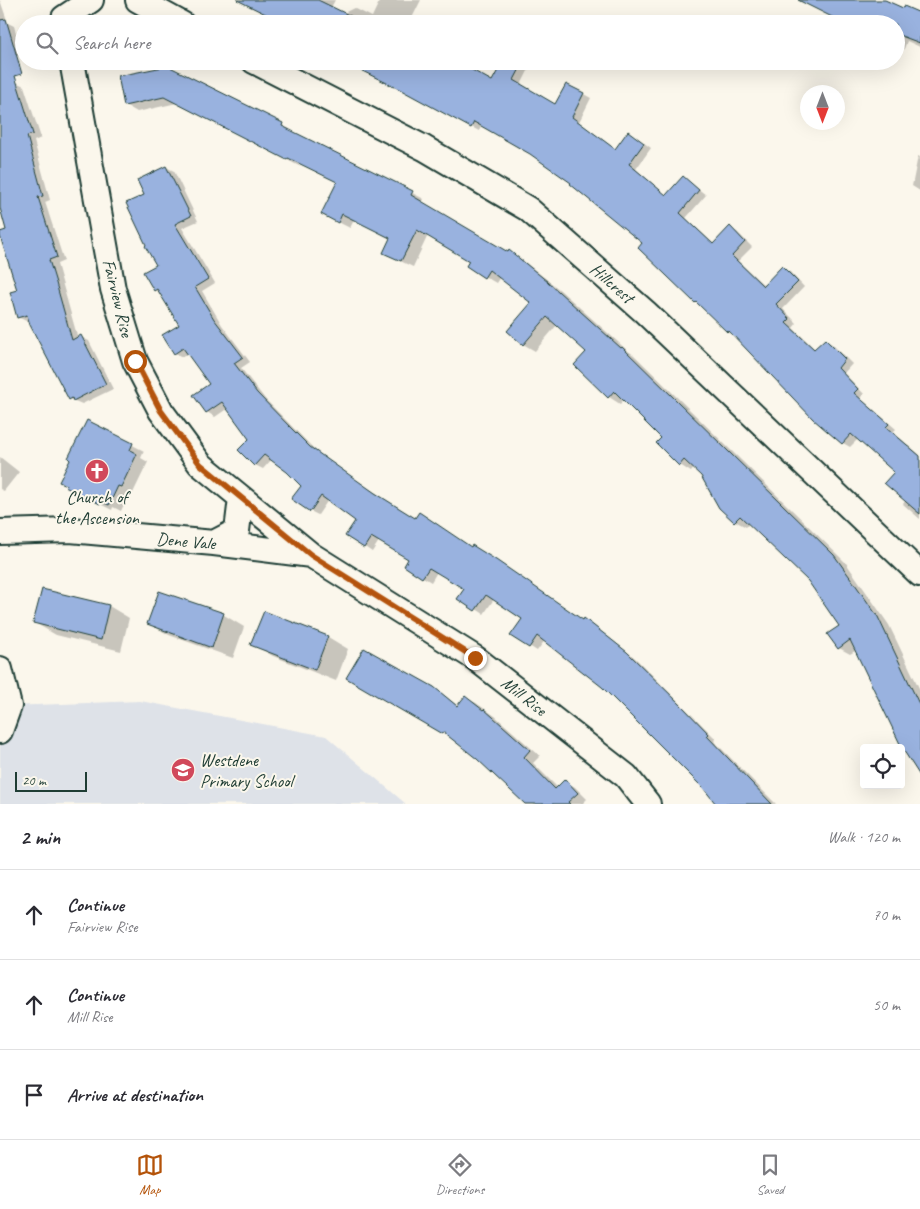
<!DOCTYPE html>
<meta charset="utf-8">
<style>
:root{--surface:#fff;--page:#f7f7f7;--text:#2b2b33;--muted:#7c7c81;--line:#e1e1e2;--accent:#b45309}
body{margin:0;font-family:Caveat,sans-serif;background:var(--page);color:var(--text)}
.controls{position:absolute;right:15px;bottom:15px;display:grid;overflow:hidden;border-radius:5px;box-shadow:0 5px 20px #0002}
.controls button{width:45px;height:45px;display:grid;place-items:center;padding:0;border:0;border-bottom:1px solid var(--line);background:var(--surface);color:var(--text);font:25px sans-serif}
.compass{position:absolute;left:800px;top:85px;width:45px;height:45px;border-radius:50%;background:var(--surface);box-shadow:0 5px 20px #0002;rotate:180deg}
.scale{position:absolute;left:15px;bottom:12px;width:72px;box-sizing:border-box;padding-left:5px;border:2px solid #1f3d34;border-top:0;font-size:14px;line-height:18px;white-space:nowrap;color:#1f3d34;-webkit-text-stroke:4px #fbf7ec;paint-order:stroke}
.stop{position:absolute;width:15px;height:15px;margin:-11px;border:4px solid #b45309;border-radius:50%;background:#fff}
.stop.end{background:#b45309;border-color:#fff;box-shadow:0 1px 5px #0008}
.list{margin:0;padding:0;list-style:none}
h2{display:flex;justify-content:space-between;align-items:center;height:65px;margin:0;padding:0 20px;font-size:21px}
h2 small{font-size:16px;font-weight:400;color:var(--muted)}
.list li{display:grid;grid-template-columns:32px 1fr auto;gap:15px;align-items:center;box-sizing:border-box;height:90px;padding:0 20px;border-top:1px solid var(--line)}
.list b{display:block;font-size:19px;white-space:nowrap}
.list p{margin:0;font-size:16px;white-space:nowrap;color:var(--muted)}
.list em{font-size:16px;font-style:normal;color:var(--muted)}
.icon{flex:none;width:28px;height:28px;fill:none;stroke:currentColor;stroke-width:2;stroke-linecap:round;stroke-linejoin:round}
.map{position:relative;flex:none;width:920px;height:804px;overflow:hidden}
.search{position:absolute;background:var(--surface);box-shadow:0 5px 20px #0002;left:15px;right:15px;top:15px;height:55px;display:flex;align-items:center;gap:12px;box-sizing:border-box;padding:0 18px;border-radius:28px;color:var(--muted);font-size:19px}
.sheet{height:335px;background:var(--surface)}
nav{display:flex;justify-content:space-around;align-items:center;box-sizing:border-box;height:70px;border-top:1px solid var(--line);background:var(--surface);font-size:14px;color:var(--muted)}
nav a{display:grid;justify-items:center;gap:2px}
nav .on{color:var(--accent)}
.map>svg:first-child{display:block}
.built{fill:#dee2e8}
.shadow{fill:#0003}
.building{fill:#99b2df;stroke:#1f3d34}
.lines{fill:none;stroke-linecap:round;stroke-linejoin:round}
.street-casing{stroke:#1f3d34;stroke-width:28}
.street{stroke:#fbf7ec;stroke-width:24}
.route{stroke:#b45309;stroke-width:6}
.labels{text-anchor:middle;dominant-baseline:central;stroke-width:4;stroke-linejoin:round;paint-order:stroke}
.street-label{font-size:18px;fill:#1f3d34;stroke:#fbf7ec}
.poi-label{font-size:18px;fill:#1f3d34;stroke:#fbf7ec}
</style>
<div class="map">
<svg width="920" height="804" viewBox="0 0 920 804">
<rect width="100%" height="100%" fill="#fbf7ec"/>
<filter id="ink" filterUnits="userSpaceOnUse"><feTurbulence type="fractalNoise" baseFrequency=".02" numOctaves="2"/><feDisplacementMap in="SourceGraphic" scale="10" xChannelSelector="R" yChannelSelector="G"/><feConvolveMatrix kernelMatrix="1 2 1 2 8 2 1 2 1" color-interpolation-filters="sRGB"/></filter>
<g filter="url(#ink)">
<!-- built -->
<path class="built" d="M140 701 326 736 406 804H0V731L9 706Z"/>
<!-- shadow -->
<path class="shadow" d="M0 0 8 23 14 26 22 55 0 59Z
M238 0H335L323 23 354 8 372 17 380 0H421L409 24H288Z
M800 0H882L904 10 920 14V47L907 41 904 49 896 47V24Z
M521 61 530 67 521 85 556 105 567 85 591 98 579 122 616 150 636 137 651 148 636 169 667 196 683 177 706 195 686 218 714 244 730 228 737 232 752 247 738 261 765 286 782 268 790 272 804 287 783 309 797 323 793 328 815 349 825 340 832 344 852 364 844 373 864 394 860 398 896 429 893 432 920 455V519L903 504 906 500 896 472 858 439 850 447 843 443 733 334 702 305 696 302 644 243 573 182 532 153 482 125 479 131 410 94 492 82Z
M119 77 282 125 293 131V132L424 199 422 203 508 254 509 252 521 259 560 290 628 351 634 355 846 563 889 625 920 690V774L857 650 850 654 839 648 841 626 809 581 750 523 746 527 735 521 702 475 694 468 691 472 680 465 663 438 624 399 620 404 609 397 588 352 557 325 535 351 523 344 533 303 500 277 496 283 467 266 471 261 428 235 413 267 396 259 384 252 391 239 354 220 350 228 334 220 338 182 300 164 299 166 177 103 137 112 125 105Z
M16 82 24 86 41 138 34 141 50 200 45 202 64 261 57 264 78 339 81 337 89 341 113 389 82 404 70 399 30 320 26 321 18 317 19 291 8 231 0 203V87Z
M918 156 920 157V191L912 186Z
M166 167 174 171 198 221 182 228 215 283 202 291 222 325 250 362 241 368 265 399 318 453 350 476 416 519 583 621 592 624 635 658 716 739 714 741 776 804H718L602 686 545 640 537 651 512 635 523 619 494 599 484 614 459 598 465 589 437 572 431 582 405 566 410 559 379 541 372 552 347 535 357 521 328 500 318 515 310 511 302 486 288 471 272 459 263 469 255 465 250 440 228 408 215 417 207 412 211 384 189 354 182 357 175 353 180 325 160 293 155 290 158 265 146 195Z
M88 422 144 451 141 458 148 462 133 493 130 491 121 511 113 507 112 510 78 493Z
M0 457 19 472 4 491 0 489Z
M160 592 224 615 244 627 233 658 169 635 148 623Z
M109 606 129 618 121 651 56 635 35 623Z
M264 613 328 637 348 649 336 681 273 656 252 644Z
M364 649 444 695 458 706 465 697 476 703 495 716 540 756 533 763 558 788 565 781 575 787 587 799 582 804H531L478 758 453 739 348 678Z"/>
<!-- building -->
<path class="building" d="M237 0H318L367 24H286Z
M798 0H885L903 8 904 6 920 13V43L896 34V24H846Z
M6 19 22 74 15 76 33 134 27 136 43 196 38 197 57 257 49 260 56 283 72 340 81 335 106 384 73 401 72 398 69 400 30 325 27 315 17 318 10 292 17 290 0 236V232L6 230 0 208V20Z
M342 61H456L492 81 503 61H524L514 80 555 104 566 84 584 93 572 117 615 149 628 131 644 143 629 164 666 195 683 176 699 190 680 213 713 244 730 226 745 242 732 256 763 286 782 266 798 282 776 304 790 319 786 323 814 349 825 339 845 359 838 368 858 389 854 393 889 424 886 427 920 456V514L884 483 894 472 851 434 842 444 813 419 729 331 728 333 696 302 695 303 638 248 642 243 570 184 571 183 530 154 474 122 471 128 401 90Z
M168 66 283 123 282 126 413 191 411 195 508 252 509 250 548 282 621 348 622 347 834 555 857 587 878 617 920 706V776L902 748 850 640 838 649 827 634 839 626 808 581 740 516 734 522 719 508 701 476 684 460 679 466 656 443 661 438 614 391 608 398 574 365 586 352 547 317 523 345 507 331 531 303 489 270 484 278 466 266 469 261 417 230 401 261 383 253 390 238 342 214 338 223 321 214 337 182 288 158 287 160 164 97 124 106 118 76Z
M166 166 191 216 175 224 208 279 195 287 214 319 243 357 234 363 257 393 291 428 310 447 375 493 415 518 419 512 471 547 472 545 496 560 583 620 584 618 627 652 682 706 709 734 707 736 772 804H716L704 789 602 687 537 636 529 648 510 636 522 619 486 595 475 611 457 599 464 589 429 568 422 578 404 566 408 559 371 537 364 548 345 536 355 521 321 496 310 512 291 499 301 486 287 472 264 455 254 466 238 450 249 439 222 402 206 413 193 395 209 384 183 348 174 354 162 335 179 325 157 289 154 291 143 272 156 265 145 246 146 245 126 203 144 195 137 180Z
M87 420 133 443 130 450 137 454 121 487 118 486 109 505 101 501 100 504 65 487 66 485 59 482 70 460 68 458Z
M42 589 109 605 101 640 33 623Z
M159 591 224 613 212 648 147 624Z
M264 611 328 636 315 670 250 645Z
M364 648 434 687 457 706 465 696 483 710 484 709 530 750 524 757 555 789 565 779 578 793 568 802 570 804H525L477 759 443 732 442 734 346 678Z"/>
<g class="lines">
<!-- street casing -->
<g class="street-casing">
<path id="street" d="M138 0 182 24
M64 18 91 0
M72 61 113 289 135 361 161 411 200 464 311 555 475 658 626 776 648 804
M254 61 424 148 528 209 645 312 920 574
M0 532 70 530 214 543 311 555
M214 543 237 531 241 498
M0 669 9 706 0 731"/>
</g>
<!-- street -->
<use href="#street" class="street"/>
</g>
</g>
<g class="lines" filter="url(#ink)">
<!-- route -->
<path class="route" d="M135 361 161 411 200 464 311 555 475 658"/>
</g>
<!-- icons -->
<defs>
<g id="church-disc" transform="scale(1.25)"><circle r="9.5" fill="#d1495b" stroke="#fbf7ec"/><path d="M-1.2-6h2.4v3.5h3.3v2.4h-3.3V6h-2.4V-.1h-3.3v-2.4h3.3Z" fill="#fff"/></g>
<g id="school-disc" transform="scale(1.25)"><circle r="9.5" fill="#d1495b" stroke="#fbf7ec"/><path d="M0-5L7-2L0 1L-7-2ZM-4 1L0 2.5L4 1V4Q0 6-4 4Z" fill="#fff"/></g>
</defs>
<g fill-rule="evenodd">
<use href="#church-disc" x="97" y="471"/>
<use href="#school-disc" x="183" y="770"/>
</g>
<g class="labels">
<!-- street labels -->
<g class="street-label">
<text transform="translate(612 283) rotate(41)">Hillcrest</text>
<text transform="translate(118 298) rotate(76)">Fairview Rise</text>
<text transform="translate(186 541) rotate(5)">Dene Vale</text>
<text transform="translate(524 696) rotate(38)">Mill Rise</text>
</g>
<!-- poi labels -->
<g class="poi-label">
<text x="97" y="497">Church of<tspan x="97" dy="21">the Ascension</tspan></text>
<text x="200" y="760" text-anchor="start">Westdene<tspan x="200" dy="21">Primary School</tspan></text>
</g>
</g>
</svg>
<div class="controls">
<button><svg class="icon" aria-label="locate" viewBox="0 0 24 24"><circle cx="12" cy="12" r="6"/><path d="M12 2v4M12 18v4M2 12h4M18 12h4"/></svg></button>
</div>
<svg class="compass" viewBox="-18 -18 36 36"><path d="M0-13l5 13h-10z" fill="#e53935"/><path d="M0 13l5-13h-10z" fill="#7c7c81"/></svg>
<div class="scale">20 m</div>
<div class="stop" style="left:135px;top:361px"></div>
<div class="stop end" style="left:475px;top:658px"></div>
<div class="search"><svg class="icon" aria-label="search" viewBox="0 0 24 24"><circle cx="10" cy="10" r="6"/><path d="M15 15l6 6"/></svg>Search here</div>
</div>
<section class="sheet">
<h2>2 min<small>Walk · 120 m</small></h2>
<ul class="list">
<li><svg class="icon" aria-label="ahead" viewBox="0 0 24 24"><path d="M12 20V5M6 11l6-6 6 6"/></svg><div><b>Continue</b><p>Fairview Rise</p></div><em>70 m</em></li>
<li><svg class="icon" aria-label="ahead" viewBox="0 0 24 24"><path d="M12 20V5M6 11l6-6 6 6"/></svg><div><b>Continue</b><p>Mill Rise</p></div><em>50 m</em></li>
<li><svg class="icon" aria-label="arrive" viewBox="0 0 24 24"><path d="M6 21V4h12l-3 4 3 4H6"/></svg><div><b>Arrive at destination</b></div></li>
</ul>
</section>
<nav>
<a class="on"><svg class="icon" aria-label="map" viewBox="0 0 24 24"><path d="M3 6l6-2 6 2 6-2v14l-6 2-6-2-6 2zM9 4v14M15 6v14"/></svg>Map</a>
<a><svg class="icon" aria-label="directions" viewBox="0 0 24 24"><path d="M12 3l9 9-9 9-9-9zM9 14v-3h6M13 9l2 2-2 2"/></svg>Directions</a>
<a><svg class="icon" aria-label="saved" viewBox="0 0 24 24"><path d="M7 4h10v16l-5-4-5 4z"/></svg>Saved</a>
</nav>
